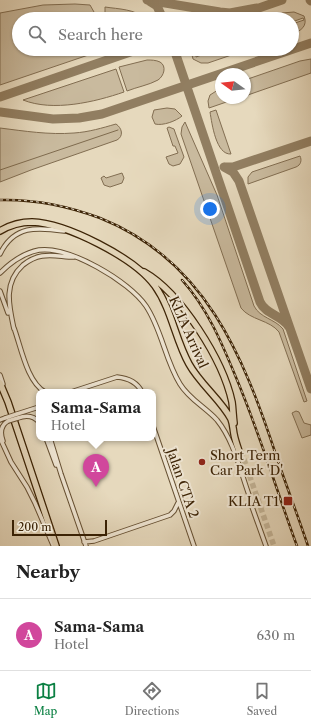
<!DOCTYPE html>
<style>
:root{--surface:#fff;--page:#f2f2f2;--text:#222;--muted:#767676;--line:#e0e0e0;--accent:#0b8043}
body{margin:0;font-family:"Libre Caslon Text",serif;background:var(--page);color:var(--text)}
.compass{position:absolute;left:215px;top:68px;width:36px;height:36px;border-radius:50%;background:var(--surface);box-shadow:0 1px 3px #0004;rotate:285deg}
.scale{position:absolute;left:12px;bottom:10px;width:95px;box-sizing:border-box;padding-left:4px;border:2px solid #3c2305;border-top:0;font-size:11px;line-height:14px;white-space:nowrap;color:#3c2305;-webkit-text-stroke:3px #efe6d4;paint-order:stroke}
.you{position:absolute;left:210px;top:209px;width:14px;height:14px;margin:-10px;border:3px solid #fff;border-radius:50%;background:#1a73e8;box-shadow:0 0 0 6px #1a73e833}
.badge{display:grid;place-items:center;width:26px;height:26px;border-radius:50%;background:var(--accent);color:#fff;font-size:13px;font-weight:700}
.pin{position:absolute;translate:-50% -33px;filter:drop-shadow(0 1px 2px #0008)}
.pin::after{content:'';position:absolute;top:21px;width:14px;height:12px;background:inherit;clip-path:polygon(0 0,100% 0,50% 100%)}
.popup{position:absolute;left:36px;top:389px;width:120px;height:52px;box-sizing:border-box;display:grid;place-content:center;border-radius:8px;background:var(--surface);filter:drop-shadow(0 1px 3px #0005);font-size:13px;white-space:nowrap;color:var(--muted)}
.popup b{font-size:15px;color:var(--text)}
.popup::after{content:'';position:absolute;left:50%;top:100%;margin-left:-8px;border:8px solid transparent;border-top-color:var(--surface)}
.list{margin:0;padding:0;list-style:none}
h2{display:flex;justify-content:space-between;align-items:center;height:52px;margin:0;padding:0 16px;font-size:17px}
h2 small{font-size:13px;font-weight:400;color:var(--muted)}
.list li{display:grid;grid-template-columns:26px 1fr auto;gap:12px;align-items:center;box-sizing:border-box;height:72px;padding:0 16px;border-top:1px solid var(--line)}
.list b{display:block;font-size:15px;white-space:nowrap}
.list p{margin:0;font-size:13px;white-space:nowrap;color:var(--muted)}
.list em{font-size:13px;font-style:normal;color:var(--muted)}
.icon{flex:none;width:22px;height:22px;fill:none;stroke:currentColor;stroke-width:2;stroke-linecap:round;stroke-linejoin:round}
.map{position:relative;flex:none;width:311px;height:546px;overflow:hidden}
.search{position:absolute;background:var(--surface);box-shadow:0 1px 3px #0004;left:12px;right:12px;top:12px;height:44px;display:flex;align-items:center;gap:10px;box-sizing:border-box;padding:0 14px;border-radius:22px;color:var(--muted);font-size:15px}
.sheet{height:124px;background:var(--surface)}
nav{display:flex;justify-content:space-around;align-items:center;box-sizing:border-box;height:56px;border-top:1px solid var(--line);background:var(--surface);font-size:11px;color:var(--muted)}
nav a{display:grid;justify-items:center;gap:2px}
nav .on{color:var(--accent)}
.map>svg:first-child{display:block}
.green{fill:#c9ba9e;stroke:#826e52}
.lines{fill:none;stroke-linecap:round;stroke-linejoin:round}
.stream{stroke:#7f6b4e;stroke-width:1}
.taxiway{stroke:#917e61;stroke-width:9}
.minor-tunnel{stroke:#c4b598;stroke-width:3.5;stroke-dasharray:3.5 2;stroke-linecap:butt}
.primary-tunnel{stroke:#c4b598;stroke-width:5.5;stroke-dasharray:5.5 3;stroke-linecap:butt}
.minor-casing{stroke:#665033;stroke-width:5.5}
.primary-casing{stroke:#3c2305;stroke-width:8}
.minor{stroke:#efe6d4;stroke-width:3.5}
.primary{stroke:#e6d9bd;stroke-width:5.5}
.rail-casing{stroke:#3c2305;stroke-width:2.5}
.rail{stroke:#efe6d4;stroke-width:1;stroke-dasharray:3;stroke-linecap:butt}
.minor-bridge-casing{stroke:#665033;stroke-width:5.5;stroke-linecap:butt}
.minor-bridge{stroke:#efe6d4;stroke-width:3.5}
.poi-dot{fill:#8f2418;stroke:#efe6d4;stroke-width:1.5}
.labels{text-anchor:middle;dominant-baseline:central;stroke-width:4;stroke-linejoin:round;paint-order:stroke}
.street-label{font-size:13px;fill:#3c2305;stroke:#efe6d4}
.poi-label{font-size:13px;fill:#3c2305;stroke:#efe6d4;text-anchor:start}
</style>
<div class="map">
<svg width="311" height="546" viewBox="0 0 311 546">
<rect width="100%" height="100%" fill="#e6d9bd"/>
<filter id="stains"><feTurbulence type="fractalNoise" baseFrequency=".005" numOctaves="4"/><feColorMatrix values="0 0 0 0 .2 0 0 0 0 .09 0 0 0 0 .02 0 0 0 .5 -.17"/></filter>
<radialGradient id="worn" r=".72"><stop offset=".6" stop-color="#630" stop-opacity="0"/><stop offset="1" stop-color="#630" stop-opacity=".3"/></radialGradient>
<!-- green -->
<path class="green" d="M75 4 90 5 98 19H19V49H106L0 85V13L43 5Z
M105 7C118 9 136 9 145 19H105Z
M294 12 304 16C308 26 301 31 292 34V24L304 20 303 18 292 22V19H262L282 13Z
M194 49H214L196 55V57L218 49H249L208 63H201L193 59 192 55Z
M311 59V73L245 96V80L300 61Z
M147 60C151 60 156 60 160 62 167 66 164 76 158 80 149 85 137 87 127 91L119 67Z
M116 69 124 92C95 102 53 112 23 100Z
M221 88V98H238L209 108 208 101 210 95Z
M167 108 175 109 182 116C176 121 163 126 155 124L152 117 154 110Z
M216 110 231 154C216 155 212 124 210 112Z
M185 122 217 195 254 306C260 318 275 319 283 329L307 401 304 402 279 332C270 320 250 320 241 308L181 134 182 127Z
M116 124C122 128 124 136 117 140L31 170 0 182V128C24 131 49 135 74 133 89 132 102 128 116 124Z
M169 127 174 129 175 132 184 157 180 164 173 166 169 164 166 157 178 153 175 146H173L167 128Z
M300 156C302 160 301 165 296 167L248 184V177L252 172Z
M122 173 124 178 122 183 110 187 104 185 101 178 104 176 106 178Z
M296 411 299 412 304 423 311 425V435L302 438 292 413Z"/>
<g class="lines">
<!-- stream -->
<path class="stream" d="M0 170 118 130"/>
<!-- taxiway -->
<path class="taxiway" d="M147 0 220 12 230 13 257 8
M310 0 311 1
M149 1 157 6 163 19
M253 10 282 0
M174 49 260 302C266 315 282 315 289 327
M0 97 139 49
M0 112 53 119 79 118 102 114 311 43
M224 167 233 172 239 181 311 389
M225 167H233L311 141"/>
<!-- minor-tunnel -->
<path class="minor-tunnel" d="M249 495 251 504"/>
<!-- primary-tunnel -->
<path class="primary-tunnel" d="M241 451 274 546"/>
<!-- minor casing -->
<g class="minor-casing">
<path id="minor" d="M0 254C14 225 37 227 64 231
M0 273C11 262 23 253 39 250 69 246 129 281 146 306 162 330 165 360 180 384 189 399 205 407 217 420 234 441 240 470 249 495
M0 291 8 313
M14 328C21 347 27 382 45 392
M14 329C9 306 3 283 23 265 28 261 36 257 42 256 53 254 63 257 74 257
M0 375 3 384
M71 392 117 377C128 378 137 382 142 392
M17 414 39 407
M18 418C26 415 33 415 39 422
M0 420 5 418
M153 426 194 546
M0 438 11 462 27 487 35 503 53 545
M46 438 56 465
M50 438 61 474 86 546
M3 441C0 433 0 426 8 421
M251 504 266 546
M84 542 94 541 170 515 174 511 178 503"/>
</g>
<!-- primary casing -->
<g class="primary-casing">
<path id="primary" d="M0 231C10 225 20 222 32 222 66 223 135 258 155 286 172 310 175 339 189 364 200 384 221 400 231 419 233 424 233 429 234 434 235 440 237 445 239 451
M144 272C181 293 223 360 232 402 233 409 233 416 234 423
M0 383 8 402 56 546"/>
</g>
<!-- minor -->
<use href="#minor" class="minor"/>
<!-- primary -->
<use href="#primary" class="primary"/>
<!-- rail casing -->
<g class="rail-casing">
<path id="rail" d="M0 200C35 199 68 206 100 218 205 260 243 355 276 455 286 485 298 516 308 546
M182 280C207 308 221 341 235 375 259 431 276 489 297 546"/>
</g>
<!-- rail -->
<use href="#rail" class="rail"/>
<!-- minor-bridge casing -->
<g class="minor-bridge-casing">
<path id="minor-bridge" d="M5 418 17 414
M8 421 18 418"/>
</g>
<!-- minor-bridge -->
<use href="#minor-bridge" class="minor-bridge"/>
</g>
<!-- markers -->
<g class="poi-dot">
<circle cx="202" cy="462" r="4"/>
<rect x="283" y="496" width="10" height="10" rx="2"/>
</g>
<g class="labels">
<!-- street labels -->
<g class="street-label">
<text transform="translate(189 332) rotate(66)">KLIA Arrival</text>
<text transform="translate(183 483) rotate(71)">Jalan CTA 2</text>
</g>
<!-- poi labels -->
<g class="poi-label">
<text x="210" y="455">Short Term<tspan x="210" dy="15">Car Park 'D'</tspan></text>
<text x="279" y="501" text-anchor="end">KLIA T1</text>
</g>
</g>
<rect width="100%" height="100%" filter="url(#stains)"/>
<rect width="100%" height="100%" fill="url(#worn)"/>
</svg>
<svg class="compass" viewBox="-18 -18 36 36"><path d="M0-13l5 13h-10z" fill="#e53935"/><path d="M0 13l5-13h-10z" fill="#767676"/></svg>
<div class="scale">200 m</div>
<div class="you"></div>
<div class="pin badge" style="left:96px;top:487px;background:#d1479c">A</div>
<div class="popup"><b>Sama-Sama</b>Hotel</div>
<div class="search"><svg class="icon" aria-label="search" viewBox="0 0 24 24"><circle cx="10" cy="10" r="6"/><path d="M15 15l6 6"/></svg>Search here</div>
</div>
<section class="sheet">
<h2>Nearby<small></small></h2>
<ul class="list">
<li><span class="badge" style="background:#d1479c">A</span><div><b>Sama-Sama</b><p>Hotel</p></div><em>630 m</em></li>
</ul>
</section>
<nav>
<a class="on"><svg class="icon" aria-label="map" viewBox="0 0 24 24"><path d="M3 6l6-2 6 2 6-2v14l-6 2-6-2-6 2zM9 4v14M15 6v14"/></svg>Map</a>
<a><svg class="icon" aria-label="directions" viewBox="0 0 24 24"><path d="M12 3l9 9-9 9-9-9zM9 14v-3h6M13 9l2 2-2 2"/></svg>Directions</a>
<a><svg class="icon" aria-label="saved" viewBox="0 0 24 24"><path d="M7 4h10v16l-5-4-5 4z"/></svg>Saved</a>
</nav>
